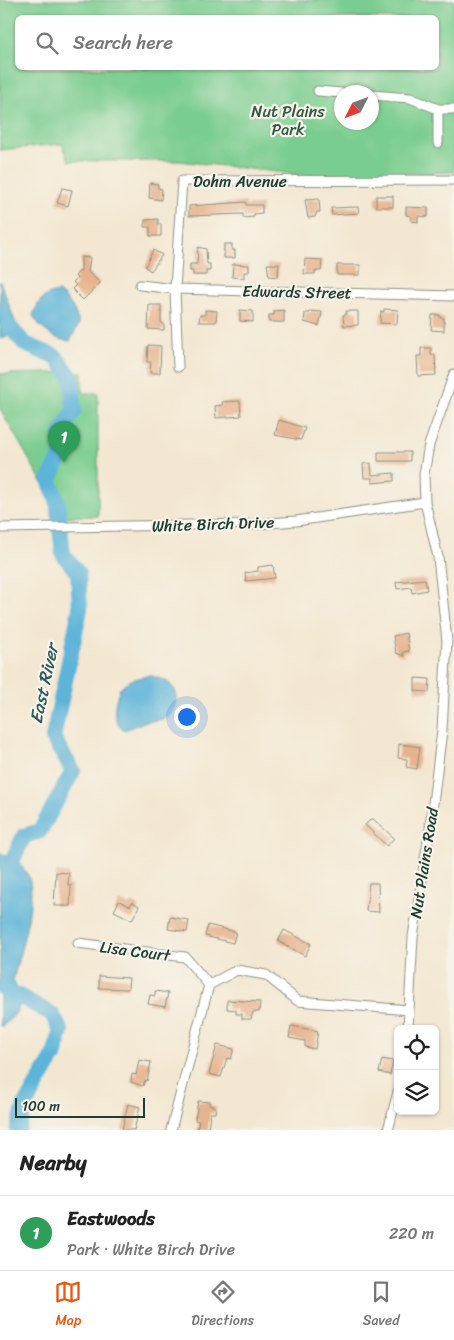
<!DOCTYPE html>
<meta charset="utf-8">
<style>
:root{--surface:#fff;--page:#f6f6f6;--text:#222;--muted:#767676;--line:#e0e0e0;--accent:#ea580c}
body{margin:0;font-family:Sriracha,sans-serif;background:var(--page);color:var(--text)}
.controls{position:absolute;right:15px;bottom:15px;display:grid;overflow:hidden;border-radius:8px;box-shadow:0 1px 4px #0004}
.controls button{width:45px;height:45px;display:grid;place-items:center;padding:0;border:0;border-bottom:1px solid var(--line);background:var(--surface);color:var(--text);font:25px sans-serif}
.compass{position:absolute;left:334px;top:85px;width:45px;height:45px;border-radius:50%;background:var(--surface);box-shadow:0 1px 4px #0004;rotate:228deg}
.scale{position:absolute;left:15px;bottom:12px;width:130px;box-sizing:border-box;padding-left:5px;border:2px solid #1f3d34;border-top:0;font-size:14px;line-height:18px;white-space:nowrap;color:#1f3d34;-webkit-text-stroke:4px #f7f3e8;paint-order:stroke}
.you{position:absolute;left:186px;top:716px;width:18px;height:18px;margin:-12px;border:4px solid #fff;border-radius:50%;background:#1a73e8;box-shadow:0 0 0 8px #1a73e833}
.badge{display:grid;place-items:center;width:32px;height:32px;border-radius:50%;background:var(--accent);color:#fff;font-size:16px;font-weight:700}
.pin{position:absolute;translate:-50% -41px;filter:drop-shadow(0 1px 2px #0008)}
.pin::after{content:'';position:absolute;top:26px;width:18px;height:15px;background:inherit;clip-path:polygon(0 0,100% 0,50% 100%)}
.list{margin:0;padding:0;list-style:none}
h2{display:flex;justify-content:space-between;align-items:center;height:65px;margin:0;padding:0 20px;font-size:21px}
h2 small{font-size:16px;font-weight:400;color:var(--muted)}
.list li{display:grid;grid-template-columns:32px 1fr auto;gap:15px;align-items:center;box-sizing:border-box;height:75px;padding:0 20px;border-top:1px solid var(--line)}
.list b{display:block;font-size:19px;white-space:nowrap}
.list p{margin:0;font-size:16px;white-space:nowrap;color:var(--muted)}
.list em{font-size:16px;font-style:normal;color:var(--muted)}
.icon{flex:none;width:28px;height:28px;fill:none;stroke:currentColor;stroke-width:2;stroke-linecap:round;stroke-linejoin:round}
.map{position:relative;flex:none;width:454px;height:1130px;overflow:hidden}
.search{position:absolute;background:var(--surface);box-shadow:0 1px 4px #0004;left:15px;right:15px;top:15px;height:55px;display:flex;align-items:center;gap:12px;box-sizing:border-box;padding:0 18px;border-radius:8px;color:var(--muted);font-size:19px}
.sheet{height:140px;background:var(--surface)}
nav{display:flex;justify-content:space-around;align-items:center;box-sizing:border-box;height:70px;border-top:1px solid var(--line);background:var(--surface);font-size:14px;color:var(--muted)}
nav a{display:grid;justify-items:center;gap:2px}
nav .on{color:var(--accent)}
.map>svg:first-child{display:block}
.green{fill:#7acd90;stroke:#4c8562;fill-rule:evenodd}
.water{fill:#5bb4d9;stroke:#3d7886}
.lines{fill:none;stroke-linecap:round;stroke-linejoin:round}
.river{stroke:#5bb4d9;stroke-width:16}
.building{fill:#e7b38e}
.minor-casing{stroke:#899282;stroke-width:11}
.minor{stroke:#fff;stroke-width:9}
.labels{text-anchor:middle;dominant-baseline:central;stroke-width:4.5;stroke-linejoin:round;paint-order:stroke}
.park-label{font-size:16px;fill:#315a46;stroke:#f7f3e8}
.street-label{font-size:16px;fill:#1f3d34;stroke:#f7f3e8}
.water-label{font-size:18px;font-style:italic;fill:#2e5b5d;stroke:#f7f3e8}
</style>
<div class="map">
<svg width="454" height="1130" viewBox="0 0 454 1130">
<rect width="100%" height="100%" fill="#f7f3e8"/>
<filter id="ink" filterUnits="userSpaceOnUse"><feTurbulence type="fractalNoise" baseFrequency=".02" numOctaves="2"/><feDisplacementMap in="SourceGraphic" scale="10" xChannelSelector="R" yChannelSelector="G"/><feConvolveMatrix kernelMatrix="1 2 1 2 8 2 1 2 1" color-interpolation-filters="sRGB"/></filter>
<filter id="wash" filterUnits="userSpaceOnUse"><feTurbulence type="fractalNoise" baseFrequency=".0096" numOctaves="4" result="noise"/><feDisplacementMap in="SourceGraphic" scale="20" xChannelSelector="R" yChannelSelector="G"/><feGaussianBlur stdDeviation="1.12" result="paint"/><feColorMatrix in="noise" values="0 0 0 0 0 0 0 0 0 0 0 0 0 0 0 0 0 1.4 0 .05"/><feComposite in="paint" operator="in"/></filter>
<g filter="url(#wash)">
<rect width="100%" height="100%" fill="#f3e7d1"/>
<!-- green -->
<path class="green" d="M0 0H454V172L385 174 338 179 179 161H69L62 144 0 150ZM18 18H436V68H18ZM342 92H372V122H342Z
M82 372 83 393H98V516L62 517 0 409V374Z"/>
<!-- water -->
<path class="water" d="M0 281 18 329 15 334 0 339Z
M58 292C69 299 76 311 79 324L70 341C55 341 39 328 33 315 39 301 43 294 58 292Z
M150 675 167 681 175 690 177 703 170 715 164 719 144 722 125 730C110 722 114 703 120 688L131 680Z
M0 853C12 857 27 867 30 881 35 906 19 955 13 980 24 1003 23 1008 3 1026H0Z"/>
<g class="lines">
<!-- river -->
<path class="river" d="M0 316 25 344 56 357 72 378 74 411 61 433 63 453 49 480 57 499 63 554 78 573 80 609 53 738 73 771 40 831 24 836 13 859 11 881
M2 987 52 1014 61 1031 54 1056 25 1105 18 1130"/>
</g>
<g id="blocks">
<!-- building -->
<path class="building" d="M150 183 158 184V188L162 189 161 200 149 198Z
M62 188 72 190 68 206 57 203Z
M376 196H393V207H376Z
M319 199 320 212H317L315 217 308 218 305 200Z
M246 202V205H262V213L254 214V217L243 218V214L189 216V206Z
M358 207 359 213 332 215 331 208Z
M406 207 428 208V217L418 216V222L411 221V216L406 215Z
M158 219V224H161V236H150V227H145V220Z
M224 244H232V250H235V258H224Z
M198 247 206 249 207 264H210V271H206V275H193V271H190V264H197Z
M153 250 162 255 151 271 145 267Z
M81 257 90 258 88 272 100 283 83 300 72 289 76 285 73 282 77 278 75 276 81 270Z
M305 259 322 260 321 271H315V274H304Z
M233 264 249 265V272H244V278L232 277Z
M267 264H279L278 277 269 276Z
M337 265H360V275H337Z
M149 305H161V322L164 324V330L148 329Z
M384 309 398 310 397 324 380 323 381 311 384 312Z
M205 310 217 311 216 322H199L200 315H205Z
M240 310 253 311V322L240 321Z
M284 310V322H269V315H274V311Z
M310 311 322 312 319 326 304 322 305 313H310Z
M346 311H358V325L344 326 343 315H346Z
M432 315H440V318H444V331L431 330Z
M148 345 161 346 160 373H150L151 362H147Z
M421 348H431V355H435L436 375 418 376 417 356H421Z
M240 401 241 416 216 418 215 406 223 405 222 402Z
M279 420 305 428 301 440 275 435Z
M378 452H410V461H378Z
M371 463 372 475 394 473V481L372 483V478H364L363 464Z
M273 565 275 578 246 581 245 573 258 571V567Z
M425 579 427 590 412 593 411 587 397 589 396 582Z
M406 633 409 651 403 652 404 656 396 653 393 636Z
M415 678 430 679 429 692 415 691Z
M399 744 420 747 417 769 406 767 407 759 398 758Z
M372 818 394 838 387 846 365 825Z
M56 872 69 873 68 885H71L70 906H54Z
M369 883H378L379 912 366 911Z
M119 901 130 906 132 902 139 906 132 920 114 911Z
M170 917 189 920 187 932 168 929Z
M208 925 236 932 233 943 205 936Z
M284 930 311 944 305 956 278 941Z
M99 976 129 978 128 989 99 988Z
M155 991 168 993 165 1007 148 1004 150 995 155 996Z
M227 1000 260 1002 259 1012H253L251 1019H242V1014H236V1010L227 1009Z
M291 1026 318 1031 315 1049 305 1047V1041L289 1038Z
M217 1045 234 1049 231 1059 227 1058 221 1077 209 1074Z
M382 1059 393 1061 390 1075 379 1072Z
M139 1060 151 1062 147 1081 145 1080 143 1086 131 1082 132 1074 136 1075Z
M198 1101 210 1102 209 1105 216 1107 215 1113H210L208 1130H197L199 1121 195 1120Z
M128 1104 140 1107 134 1130H122Z"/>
</g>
</g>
<g filter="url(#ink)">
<use href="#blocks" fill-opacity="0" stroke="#899282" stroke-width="1"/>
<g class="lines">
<!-- minor casing -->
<g class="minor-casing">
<path id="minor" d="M318 91 342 93
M372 95 410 98 438 109
M438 143V109H454
M140 285 175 289 454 296
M178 367 175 289 182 181 454 180
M0 528 257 524 296 521 425 502
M78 943 185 957 209 985
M408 1029 413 937 430 828 442 730 447 641 438 557 425 502 424 474 429 445 454 374
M171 1130 209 985 237 970 266 975 298 1001 409 1010
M388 1130 398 1092"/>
</g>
<!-- minor -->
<use href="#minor" class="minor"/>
</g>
</g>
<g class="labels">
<!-- park labels -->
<g class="park-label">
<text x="288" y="111">Nut Plains<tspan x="288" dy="18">Park</tspan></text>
</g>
<!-- street labels -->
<g class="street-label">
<text x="240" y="181">Dohm Avenue</text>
<text transform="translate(297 292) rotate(1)">Edwards Street</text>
<text transform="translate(213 524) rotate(-2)">White Birch Drive</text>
<text transform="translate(424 863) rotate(-81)">Nut Plains Road</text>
<text transform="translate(135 951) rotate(7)">Lisa Court</text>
</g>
<!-- water labels -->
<g class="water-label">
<text transform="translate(44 684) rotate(-78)">East River</text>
</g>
</g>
</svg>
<div class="controls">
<button><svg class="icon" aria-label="locate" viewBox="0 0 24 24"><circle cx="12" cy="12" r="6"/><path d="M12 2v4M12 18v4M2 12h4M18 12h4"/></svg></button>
<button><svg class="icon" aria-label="layers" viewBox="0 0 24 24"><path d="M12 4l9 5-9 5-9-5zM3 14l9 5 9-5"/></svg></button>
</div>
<svg class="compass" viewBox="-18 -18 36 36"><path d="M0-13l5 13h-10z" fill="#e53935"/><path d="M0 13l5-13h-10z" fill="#767676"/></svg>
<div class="scale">100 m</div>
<div class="you"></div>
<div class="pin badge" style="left:64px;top:462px;background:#2e9e5b">1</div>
<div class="search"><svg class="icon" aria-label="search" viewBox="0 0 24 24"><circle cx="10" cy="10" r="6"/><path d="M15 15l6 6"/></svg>Search here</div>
</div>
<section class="sheet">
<h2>Nearby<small></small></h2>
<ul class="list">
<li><span class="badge" style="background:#2e9e5b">1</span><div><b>Eastwoods</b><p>Park · White Birch Drive</p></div><em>220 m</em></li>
</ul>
</section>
<nav>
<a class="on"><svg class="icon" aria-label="map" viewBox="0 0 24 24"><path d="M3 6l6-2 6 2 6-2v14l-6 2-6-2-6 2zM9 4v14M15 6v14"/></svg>Map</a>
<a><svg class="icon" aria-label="directions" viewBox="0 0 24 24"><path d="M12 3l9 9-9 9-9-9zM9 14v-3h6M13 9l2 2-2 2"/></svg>Directions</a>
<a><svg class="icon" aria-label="saved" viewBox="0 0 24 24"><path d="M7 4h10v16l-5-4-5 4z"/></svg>Saved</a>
</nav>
